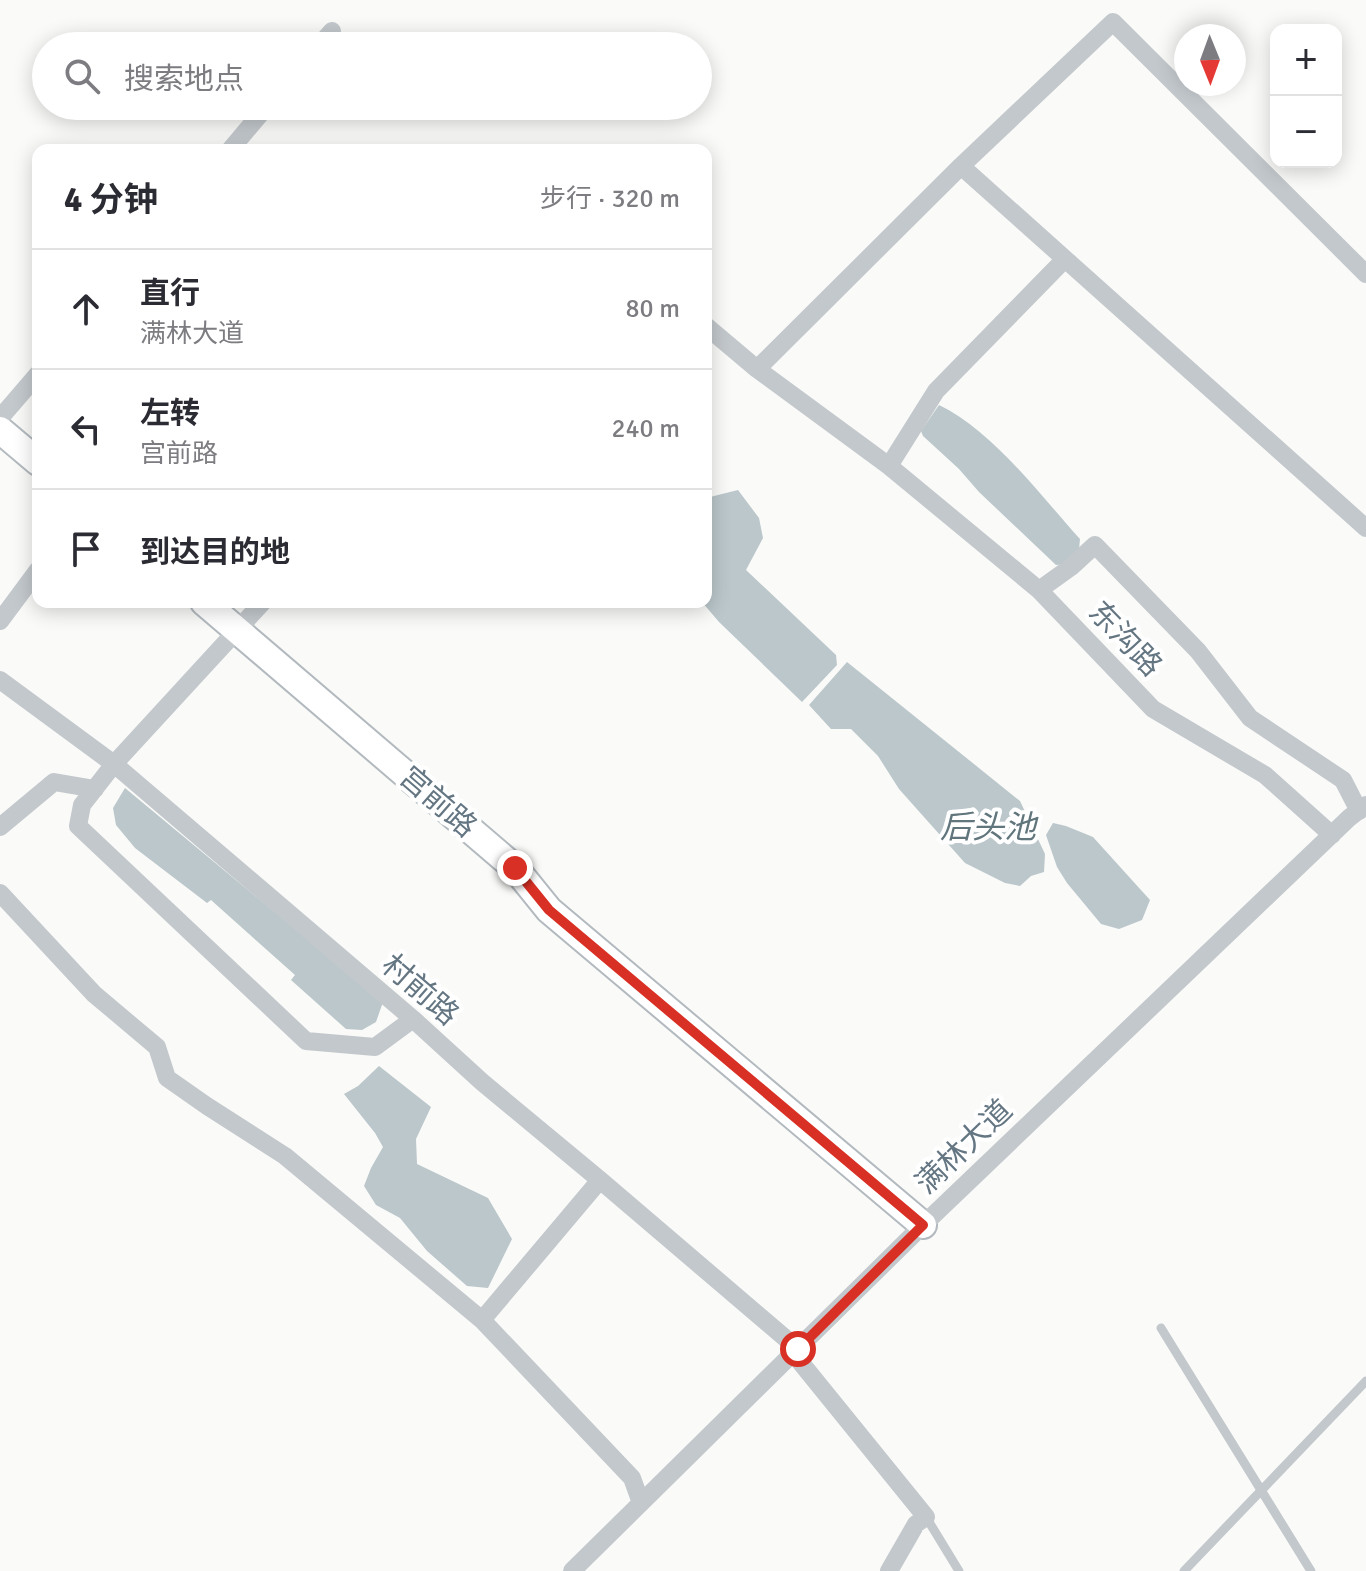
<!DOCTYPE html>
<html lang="zh">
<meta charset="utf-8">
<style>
:root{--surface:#fff;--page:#f2f2f3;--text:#2b2b33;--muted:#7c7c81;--line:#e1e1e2}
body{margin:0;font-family:Signika,"Noto Sans SC",sans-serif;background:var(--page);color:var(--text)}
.controls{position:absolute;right:24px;top:24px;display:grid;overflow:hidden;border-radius:16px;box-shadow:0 4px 20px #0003}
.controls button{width:72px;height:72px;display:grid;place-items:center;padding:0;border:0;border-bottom:2px solid var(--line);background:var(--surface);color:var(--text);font:40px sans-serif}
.compass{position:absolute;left:1174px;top:24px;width:72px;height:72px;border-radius:50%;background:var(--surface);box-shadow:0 4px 20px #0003;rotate:179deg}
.stop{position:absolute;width:24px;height:24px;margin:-18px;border:6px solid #d93025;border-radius:50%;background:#fff}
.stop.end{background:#d93025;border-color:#fff;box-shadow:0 2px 8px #0008}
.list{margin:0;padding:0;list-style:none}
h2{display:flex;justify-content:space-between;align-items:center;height:104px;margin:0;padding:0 32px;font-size:34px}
h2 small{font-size:26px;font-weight:400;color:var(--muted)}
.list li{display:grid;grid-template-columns:52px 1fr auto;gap:24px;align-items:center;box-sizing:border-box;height:120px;padding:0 32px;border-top:2px solid var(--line)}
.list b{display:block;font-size:30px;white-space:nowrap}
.list p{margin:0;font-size:26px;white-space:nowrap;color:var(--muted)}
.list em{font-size:26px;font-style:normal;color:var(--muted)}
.icon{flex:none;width:44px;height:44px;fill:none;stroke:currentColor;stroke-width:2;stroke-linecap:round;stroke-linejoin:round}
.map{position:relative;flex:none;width:1366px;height:1571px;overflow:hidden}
.search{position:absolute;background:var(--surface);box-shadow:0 4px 20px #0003;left:32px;top:32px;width:680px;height:88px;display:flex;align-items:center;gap:20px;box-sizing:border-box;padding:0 28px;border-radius:44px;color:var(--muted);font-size:30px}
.panel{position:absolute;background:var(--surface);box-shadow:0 4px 20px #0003;left:32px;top:144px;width:680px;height:464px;border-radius:16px}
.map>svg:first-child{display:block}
.water{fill:#bbc7cb}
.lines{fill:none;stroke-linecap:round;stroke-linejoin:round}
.secondary-casing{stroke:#b3babf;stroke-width:30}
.lane{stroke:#c3c8cc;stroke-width:9}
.street{stroke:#c3c8cc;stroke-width:18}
.secondary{stroke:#fff;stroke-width:26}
.route{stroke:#d93025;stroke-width:10}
.labels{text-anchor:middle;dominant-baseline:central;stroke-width:8;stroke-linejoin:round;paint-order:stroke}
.street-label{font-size:30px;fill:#657683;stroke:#fff}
.water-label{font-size:32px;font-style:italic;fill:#60757c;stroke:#fff}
</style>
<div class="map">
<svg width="1366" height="1571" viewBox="0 0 1366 1571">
<rect width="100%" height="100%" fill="#fafaf8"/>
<!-- water -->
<path class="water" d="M939 405C993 431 1040 495 1080 539L1079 550 1065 564 1056 565 979 492 959 469 923 436 921 431Z
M738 490 759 518 763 538 746 570 836 655 837 665 802 702 719 622 702 602H706V498Z
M847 662 1020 801 1045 854 1044 872 1031 876 1020 886 1005 883 965 863 899 789 878 756 851 729H831L809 705Z
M125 788 383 1002 376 1022 362 1030 346 1029 291 980 295 975 211 900 207 903 135 848 116 825 113 808Z
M1053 823 1066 826 1093 837 1150 900 1142 920 1119 929 1101 924 1067 883 1057 867 1046 835Z
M379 1066 431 1107 416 1139 417 1164 488 1198 512 1239 488 1288 467 1286 427 1251 400 1218 376 1205 364 1186 371 1168 383 1147 375 1133 344 1094 358 1086Z"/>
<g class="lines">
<!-- secondary casing -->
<g class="secondary-casing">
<path id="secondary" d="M0 430 38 462
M204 602 515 868 549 910 923 1225"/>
</g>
<!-- lane -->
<path class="lane" d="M1161 1328 1311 1571
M926 1517 959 1571
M1184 1571 1366 1381"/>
<!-- street -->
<path class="street" d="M319 46 332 31
M230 150 267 106
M961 166 1113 22 1366 274
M706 326 757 369
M0 418 38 374
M889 466 936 391 1065 259
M1039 590 1071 567 1095 545 1198 651 1250 718 1343 780 1359 811
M263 602 114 764 82 805 78 826 306 1041 375 1047 413 1019
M0 621 38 570
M0 680 114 764 413 1019 482 1082 600 1180 798 1349
M0 827 54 782 95 789
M1332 835 1265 775 1153 709 1039 590 889 466 757 369 961 166 1366 528
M0 893 94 994 157 1047 167 1078 207 1106 285 1156 482 1320
M600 1180 482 1320 632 1478 641 1503
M793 1353 926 1517 916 1524 889 1571
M572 1571 923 1225 1349 818 1366 805"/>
<!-- secondary -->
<use href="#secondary" class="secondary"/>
</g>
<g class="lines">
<!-- route -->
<path class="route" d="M515 868 549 910 923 1225 798 1349"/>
</g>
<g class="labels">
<!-- street labels -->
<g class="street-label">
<text transform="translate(1125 639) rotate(46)">东沟路</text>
<text transform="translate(438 802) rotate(41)">宫前路</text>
<text transform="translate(420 990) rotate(41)">村前路</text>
<text transform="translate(964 1147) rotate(-44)">满林大道</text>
</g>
<!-- water labels -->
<g class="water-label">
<text x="988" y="827">后头池</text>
</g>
</g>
</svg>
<div class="controls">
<button>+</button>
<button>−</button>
</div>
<svg class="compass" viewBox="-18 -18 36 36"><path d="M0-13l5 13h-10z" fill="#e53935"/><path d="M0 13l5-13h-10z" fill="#7c7c81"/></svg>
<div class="stop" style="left:798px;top:1349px"></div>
<div class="stop end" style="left:515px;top:868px"></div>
<div class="search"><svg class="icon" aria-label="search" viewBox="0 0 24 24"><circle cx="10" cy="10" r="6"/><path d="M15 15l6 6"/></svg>搜索地点</div>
<section class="panel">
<h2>4 分钟<small>步行 · 320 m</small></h2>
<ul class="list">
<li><svg class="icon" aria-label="ahead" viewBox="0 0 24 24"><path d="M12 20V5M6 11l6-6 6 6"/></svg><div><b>直行</b><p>满林大道</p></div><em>80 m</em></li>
<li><svg class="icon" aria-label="left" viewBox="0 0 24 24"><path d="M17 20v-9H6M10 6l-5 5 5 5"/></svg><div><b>左转</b><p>宫前路</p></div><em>240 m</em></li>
<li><svg class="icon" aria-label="arrive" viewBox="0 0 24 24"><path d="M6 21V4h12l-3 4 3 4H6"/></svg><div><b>到达目的地</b></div></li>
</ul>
</section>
</div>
